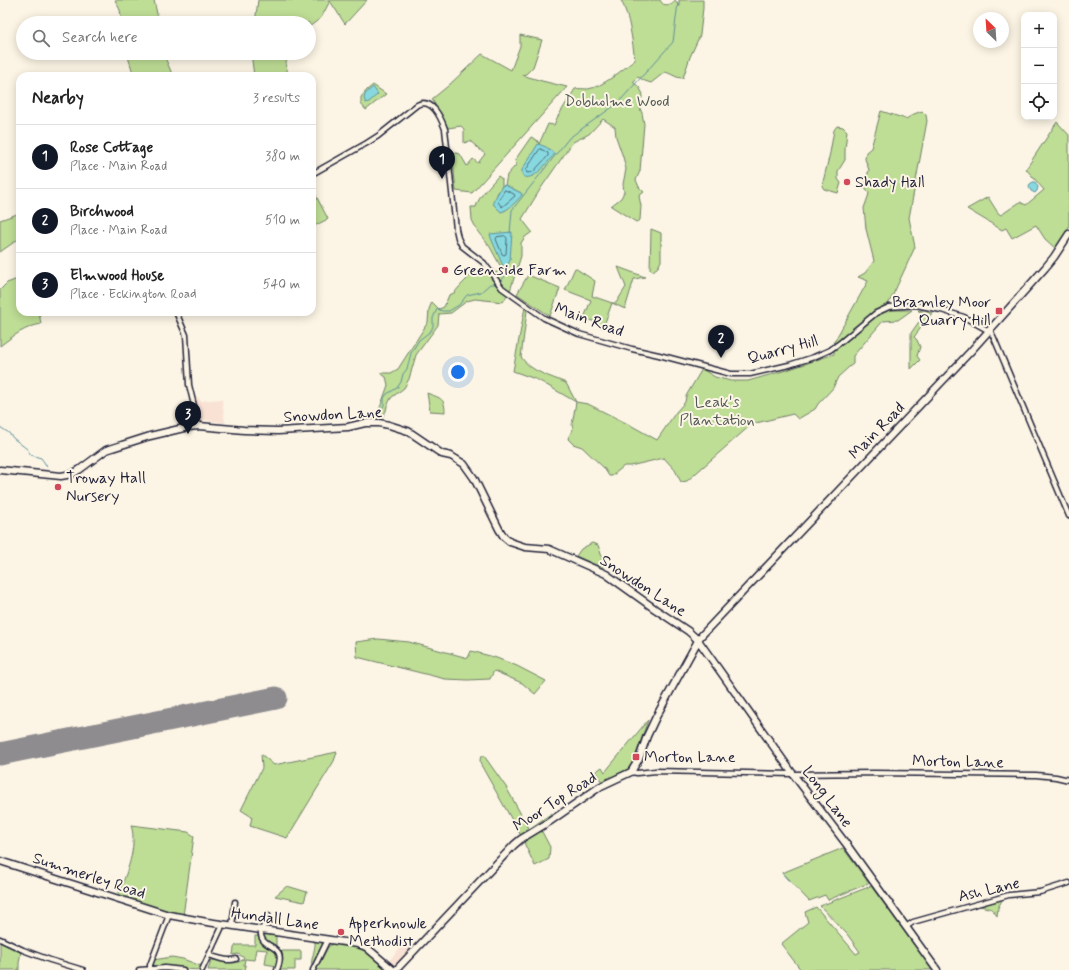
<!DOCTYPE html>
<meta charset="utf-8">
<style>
:root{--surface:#fff;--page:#f2f2f2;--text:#222;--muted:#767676;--line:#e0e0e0;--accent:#111827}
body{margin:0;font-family:Mynerve,sans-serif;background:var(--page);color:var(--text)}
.controls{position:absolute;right:12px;top:12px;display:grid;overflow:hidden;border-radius:8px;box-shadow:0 2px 10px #0003}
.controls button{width:36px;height:36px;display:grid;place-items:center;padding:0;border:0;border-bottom:1px solid var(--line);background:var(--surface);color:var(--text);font:20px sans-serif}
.compass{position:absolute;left:973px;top:12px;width:36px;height:36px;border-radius:50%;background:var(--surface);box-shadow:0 2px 10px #0003;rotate:335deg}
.you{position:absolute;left:458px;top:372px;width:14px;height:14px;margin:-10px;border:3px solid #fff;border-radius:50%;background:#1a73e8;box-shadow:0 0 0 6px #1a73e833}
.badge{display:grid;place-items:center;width:26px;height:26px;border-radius:50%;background:var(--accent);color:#fff;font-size:13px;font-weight:700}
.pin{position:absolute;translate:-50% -33px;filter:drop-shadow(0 1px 2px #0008)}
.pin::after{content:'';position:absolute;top:21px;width:14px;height:12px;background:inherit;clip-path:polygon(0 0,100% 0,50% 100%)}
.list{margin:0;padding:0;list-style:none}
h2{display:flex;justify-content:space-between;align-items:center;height:52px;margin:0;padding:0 16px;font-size:17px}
h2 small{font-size:13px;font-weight:400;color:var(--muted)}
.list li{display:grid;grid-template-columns:26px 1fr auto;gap:12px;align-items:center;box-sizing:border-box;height:64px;padding:0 16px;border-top:1px solid var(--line)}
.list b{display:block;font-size:15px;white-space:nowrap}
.list p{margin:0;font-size:13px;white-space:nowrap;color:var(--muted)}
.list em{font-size:13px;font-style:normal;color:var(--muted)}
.icon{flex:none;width:22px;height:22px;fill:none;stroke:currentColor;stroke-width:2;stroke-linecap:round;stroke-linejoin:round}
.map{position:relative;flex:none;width:1069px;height:970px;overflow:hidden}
.search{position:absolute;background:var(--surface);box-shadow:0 2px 10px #0003;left:16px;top:16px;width:300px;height:44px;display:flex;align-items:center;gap:10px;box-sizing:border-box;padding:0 14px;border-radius:22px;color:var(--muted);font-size:15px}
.panel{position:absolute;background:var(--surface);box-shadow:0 2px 10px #0003;left:16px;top:72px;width:300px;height:244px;border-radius:12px}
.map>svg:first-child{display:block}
.built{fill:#f9e2d4}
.green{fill:#bedd95;stroke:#708068}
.water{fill:#87d9df;stroke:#5f909d}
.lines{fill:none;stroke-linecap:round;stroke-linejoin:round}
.shore{stroke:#4a6b7d;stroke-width:1}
.stream{stroke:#5f909d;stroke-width:1}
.runway{stroke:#8f8c90;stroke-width:23}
.street-casing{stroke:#22223b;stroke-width:7}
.secondary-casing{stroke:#22223b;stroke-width:9}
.street{stroke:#fcf5e5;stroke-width:4}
.secondary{stroke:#fcf5e5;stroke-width:6}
.poi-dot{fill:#d1495b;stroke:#fcf5e5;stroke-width:1.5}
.labels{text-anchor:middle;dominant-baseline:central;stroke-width:4;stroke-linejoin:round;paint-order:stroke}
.park-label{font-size:16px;fill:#515a56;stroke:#fcf5e5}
.poi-label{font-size:16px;fill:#22223b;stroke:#fcf5e5;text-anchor:start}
.street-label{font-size:16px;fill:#22223b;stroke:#fcf5e5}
</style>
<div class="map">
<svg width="1069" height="970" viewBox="0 0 1069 970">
<rect width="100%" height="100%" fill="#fcf5e5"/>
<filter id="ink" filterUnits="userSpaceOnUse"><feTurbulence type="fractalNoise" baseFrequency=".025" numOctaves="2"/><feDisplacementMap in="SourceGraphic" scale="8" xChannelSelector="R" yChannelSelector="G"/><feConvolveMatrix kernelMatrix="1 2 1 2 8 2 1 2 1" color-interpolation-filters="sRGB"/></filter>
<g filter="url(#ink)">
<!-- built -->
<path class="built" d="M198 397 201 401 222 399 225 423 203 420 199 418 194 398Z
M405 942 414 949 395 968 388 962Z"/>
<!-- green -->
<path class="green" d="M115 0H154L159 23H122L120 10Z
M258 0H367L345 24 330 1 321 18 309 27V23H255Z
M621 0H660C663 6 666 5 672 4L675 0 679 7V0H703V8L700 35 690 57 683 78C675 78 673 74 665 72L651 83 645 81 638 77 633 82 639 87 643 94 639 106 642 113 644 124 640 171 636 180 639 187 644 192 639 196 641 206 640 220 636 222 611 206 621 198 624 192 623 184 626 169 623 157 616 137 615 127 603 119 589 134 573 142 541 188 522 219 532 232 525 237 521 243V256L510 291 503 285 495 273 502 269 490 247 478 232 472 220 471 207H476C479 195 491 185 498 176L502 179V186L497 194 504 211 516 201 522 195 521 193 505 185 507 175 516 165 515 160 531 137 537 140 539 144 548 124 554 125 557 118 575 89C579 88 584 89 588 89 603 87 623 69 635 60 632 40 630 18 621 0Z
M520 35 542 40 533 67 526 74 522 75 542 81 567 87 472 193 456 191 452 152 460 154 467 166 473 159 478 163 485 154 470 141 464 143V129L461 126 448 128 432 99 448 86 482 54 511 70 520 46Z
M127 53H165L166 60 173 76H134L129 60Z
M251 53H288L286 63 288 76H254Z
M373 85 386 94 366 110 361 104V97L367 90Z
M881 111 906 119 914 114 922 111 926 115 927 121 909 218 915 247 892 297 885 310H912L898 320 883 321 853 356V364L849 367 838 377 833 388 818 404 815 409 798 419 793 414 752 424 687 481 681 482 675 470 664 458 630 466H624L612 476H609L604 468 582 447 573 444 568 439C569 433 575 432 572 425L576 402 538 380 513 371 525 307 527 311 521 357C531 372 550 376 566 383L576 402 588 404 632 426 657 440 676 412 685 402 686 396 702 369 715 377 731 381H748L790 369 834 354V342L868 281 858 277 865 273 874 261 866 229 864 208 868 197 869 193 865 187V182L869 170 865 159 866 152 871 148Z
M1057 122 1069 135V227L1056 249 1045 239 1036 225 1012 238 1006 228 1002 230 967 209 988 197 998 213 1001 215 1020 202 1026 205 1044 190 1026 169Z
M837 126 843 127 847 131 845 150V160L838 171V179L841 183 838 193 824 189 822 186 830 153 834 130Z
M312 188 328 219 312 227Z
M20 213V238L0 252V220Z
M651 229 661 233V261L658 267 653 271 650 269Z
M483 266 498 288 508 295 503 302 475 299 467 301 451 313 439 314 438 325 416 355 409 379 404 388 391 398 387 406 386 411 381 419H376L388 385 386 377 380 373H391L398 369 428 322 429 309 432 302 439 309 444 307 449 295 454 293 461 285 476 270H479Z
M618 267 645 277 634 279 625 309 612 303 603 328 598 326V323L584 318 591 300 565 290 575 268 595 281 592 296 612 303H616L626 287Z
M528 275 560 288 550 316 517 294Z
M20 278V312H39L41 324C25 327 13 336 0 346V290L7 283Z
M918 310 932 313 914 337 917 340 920 347 917 356 920 360 911 369V333L923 316Z
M427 393C439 398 445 397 445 412L430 411Z
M592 543 598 545 602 557 603 568 576 556 581 549Z
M378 639 409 642 468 658 471 651 494 657 517 666 546 681 535 694 522 683 494 671 490 679 468 680 445 679 357 657 356 642Z
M648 720 634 760 628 769 602 782 595 772 602 767 605 772Z
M337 752 334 761 287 838 250 826 252 817 241 810 262 768 261 754 274 765Z
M481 756H484L487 760 506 787 529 829 552 813 553 815 539 826 550 847 549 859 535 866 525 845 523 834 521 836 481 765 480 760Z
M131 825 188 832 194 836 183 916 166 912 118 895C126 874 138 848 131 825Z
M843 848 869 883 828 900 825 895 809 901 782 873Z
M287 886 307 892 304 902 275 896Z
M871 886 933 970H801L781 944 808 922 805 912 816 907 846 942 856 954 860 952 847 934 820 906Z
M1002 900 998 908 997 916 992 909 980 906Z
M266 934H274V936H276V946L265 940 264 937Z
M255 936H258C265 951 282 947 277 966L265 964 267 950 256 949 254 960 245 959 244 965 246 966 245 970H208L211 961 212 960C223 960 234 967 244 959L243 957 238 954 233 955 234 948 236 945H255Z
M305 938 320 941 323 944 312 967C310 959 316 950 315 941L306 940Z
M0 942 21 951 19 963V970H0Z
M338 943 361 948 389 970H316L328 947 332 944Z
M281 951H301V960H295V970H280L283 960Z
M172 957 183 959 201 966 200 970 152 967V966L153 960Z"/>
<!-- water -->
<path class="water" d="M373 87 378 94 369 102 366 103 364 99 365 94Z
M538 144 546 147 554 153V155C546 163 536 180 524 177L522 173V170Z
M1033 182H1035L1038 187 1037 191 1035 193 1031 191 1029 187 1030 184Z
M505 185 521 193 522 195C517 201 509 210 501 212L494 205 493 202 502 186Z
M512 232 510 260 509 263 505 266H503L491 238 490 234Z"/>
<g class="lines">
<!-- shore -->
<path class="shore" d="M541 149 548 153V156L533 172 527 173 526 170 539 150Z
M505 190 514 194 515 196 502 207 498 202Z
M505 236 507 238 506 254 504 255 502 254 496 239 497 237Z"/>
<!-- stream -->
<path class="stream" d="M510 233 512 210 569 138 618 103 673 42 678 3
M500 282 506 275 508 264
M378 419V416L384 405V398L387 394 397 388 401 382 403 374 407 369 411 353 419 340 431 331 433 326V318L437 309 442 311H449L459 305 467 295 481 292 490 284H497
M0 427 9 433 13 438 27 449 31 455 41 458 44 462 47 467
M782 873 788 880"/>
<!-- runway -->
<path class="runway" d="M0 754 276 698"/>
<!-- street casing -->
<g class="street-casing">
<path id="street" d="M312 174 367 143 378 136 417 105C432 97 441 118 445 129L456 229 458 238 462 246 484 263 502 288 544 318 579 334 632 349 659 355 731 374H750L789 365 814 357 830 350 841 342 876 313 889 307 916 305 941 310 964 317 989 331 991 332 994 338 1069 516
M176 312 186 335 189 385 199 426
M631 772 637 773 656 771 793 774 874 773 1036 775 1056 777 1069 780
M232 926 235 902
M906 927 913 922 1009 895 1040 892 1069 883
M261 930C258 952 289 940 277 970
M262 930 268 915
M0 939 23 950 50 960 83 970
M209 955C217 958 228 962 236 959
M150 969V965L169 915
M139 970 165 968 183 970
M202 970 221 929 222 924
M313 970 328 939"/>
</g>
<!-- secondary casing -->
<g class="secondary-casing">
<path id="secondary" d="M0 470 61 476 72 474 79 470 106 450 150 436 188 427 199 426 244 430 278 431 348 427 365 423H379L389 425 408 431 442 454 451 456 464 464 474 478 499 529 504 537 510 542 525 547 549 549 606 574 655 609 688 631 698 640 793 774 847 845 937 970
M0 861 169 915 207 922 358 944 366 947 393 970
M396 970 514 845 521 839 549 822 601 786 631 772 639 759 647 736 656 717 700 637 970 352 1045 268 1054 257 1069 234"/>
</g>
<!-- street -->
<use href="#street" class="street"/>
<!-- secondary -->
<use href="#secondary" class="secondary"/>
</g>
</g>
<!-- markers -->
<g class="poi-dot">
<circle cx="847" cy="182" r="4"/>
<circle cx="445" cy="270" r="4"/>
<rect x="995" y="307" width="8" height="8" rx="2"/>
<circle cx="58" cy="487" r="4"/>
<rect x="632" y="753" width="8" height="8" rx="2"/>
<circle cx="341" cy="932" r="4"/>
</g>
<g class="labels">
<!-- park labels -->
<g class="park-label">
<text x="617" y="101">Dobholme Wood</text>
<text x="717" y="402">Leak's<tspan x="717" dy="18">Plantation</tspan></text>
</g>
<!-- poi labels -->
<g class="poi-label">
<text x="855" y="182">Shady Hall</text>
<text x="453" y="270">Greenside Farm</text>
<text x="991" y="302" text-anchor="end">Bramley Moor<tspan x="991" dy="18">Quarry Hill</tspan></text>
<text x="66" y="478">Troway Hall<tspan x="66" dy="18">Nursery</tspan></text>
<text x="644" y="757">Morton Lane</text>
<text x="349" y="923">Apperknowle<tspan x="349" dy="18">Methodist</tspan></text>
</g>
<!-- street labels -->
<g class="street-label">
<text transform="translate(589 320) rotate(20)">Main Road</text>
<text transform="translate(783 350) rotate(-15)">Quarry Hill</text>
<text transform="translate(333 415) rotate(-3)">Snowdon Lane</text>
<text transform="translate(877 431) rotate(-46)">Main Road</text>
<text transform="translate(643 586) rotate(33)">Snowdon Lane</text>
<text transform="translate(958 762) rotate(1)">Morton Lane</text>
<text transform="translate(827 797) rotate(53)">Long Lane</text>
<text transform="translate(555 802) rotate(-33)">Moor Top Road</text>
<text transform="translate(89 876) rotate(18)">Summerley Road</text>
<text transform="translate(989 890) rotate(-13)">Ash Lane</text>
<text transform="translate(275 919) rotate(8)">Hundall Lane</text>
</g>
</g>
</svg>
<div class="controls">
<button>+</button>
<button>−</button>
<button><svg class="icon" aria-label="locate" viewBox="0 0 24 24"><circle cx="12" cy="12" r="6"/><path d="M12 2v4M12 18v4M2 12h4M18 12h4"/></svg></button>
</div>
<svg class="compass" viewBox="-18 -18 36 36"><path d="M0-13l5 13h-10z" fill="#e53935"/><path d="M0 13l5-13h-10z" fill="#767676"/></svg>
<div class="you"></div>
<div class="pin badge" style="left:442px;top:179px">1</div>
<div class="pin badge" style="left:721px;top:358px">2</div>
<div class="pin badge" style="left:188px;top:434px">3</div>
<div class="search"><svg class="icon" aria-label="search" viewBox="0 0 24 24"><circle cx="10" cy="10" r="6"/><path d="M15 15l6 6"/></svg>Search here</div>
<section class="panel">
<h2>Nearby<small>3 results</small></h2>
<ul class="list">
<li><span class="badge">1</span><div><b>Rose Cottage</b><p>Place · Main Road</p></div><em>380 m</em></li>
<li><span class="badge">2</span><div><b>Birchwood</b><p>Place · Main Road</p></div><em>510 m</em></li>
<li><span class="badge">3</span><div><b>Elmwood House</b><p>Place · Eckington Road</p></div><em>540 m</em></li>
</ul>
</section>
</div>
